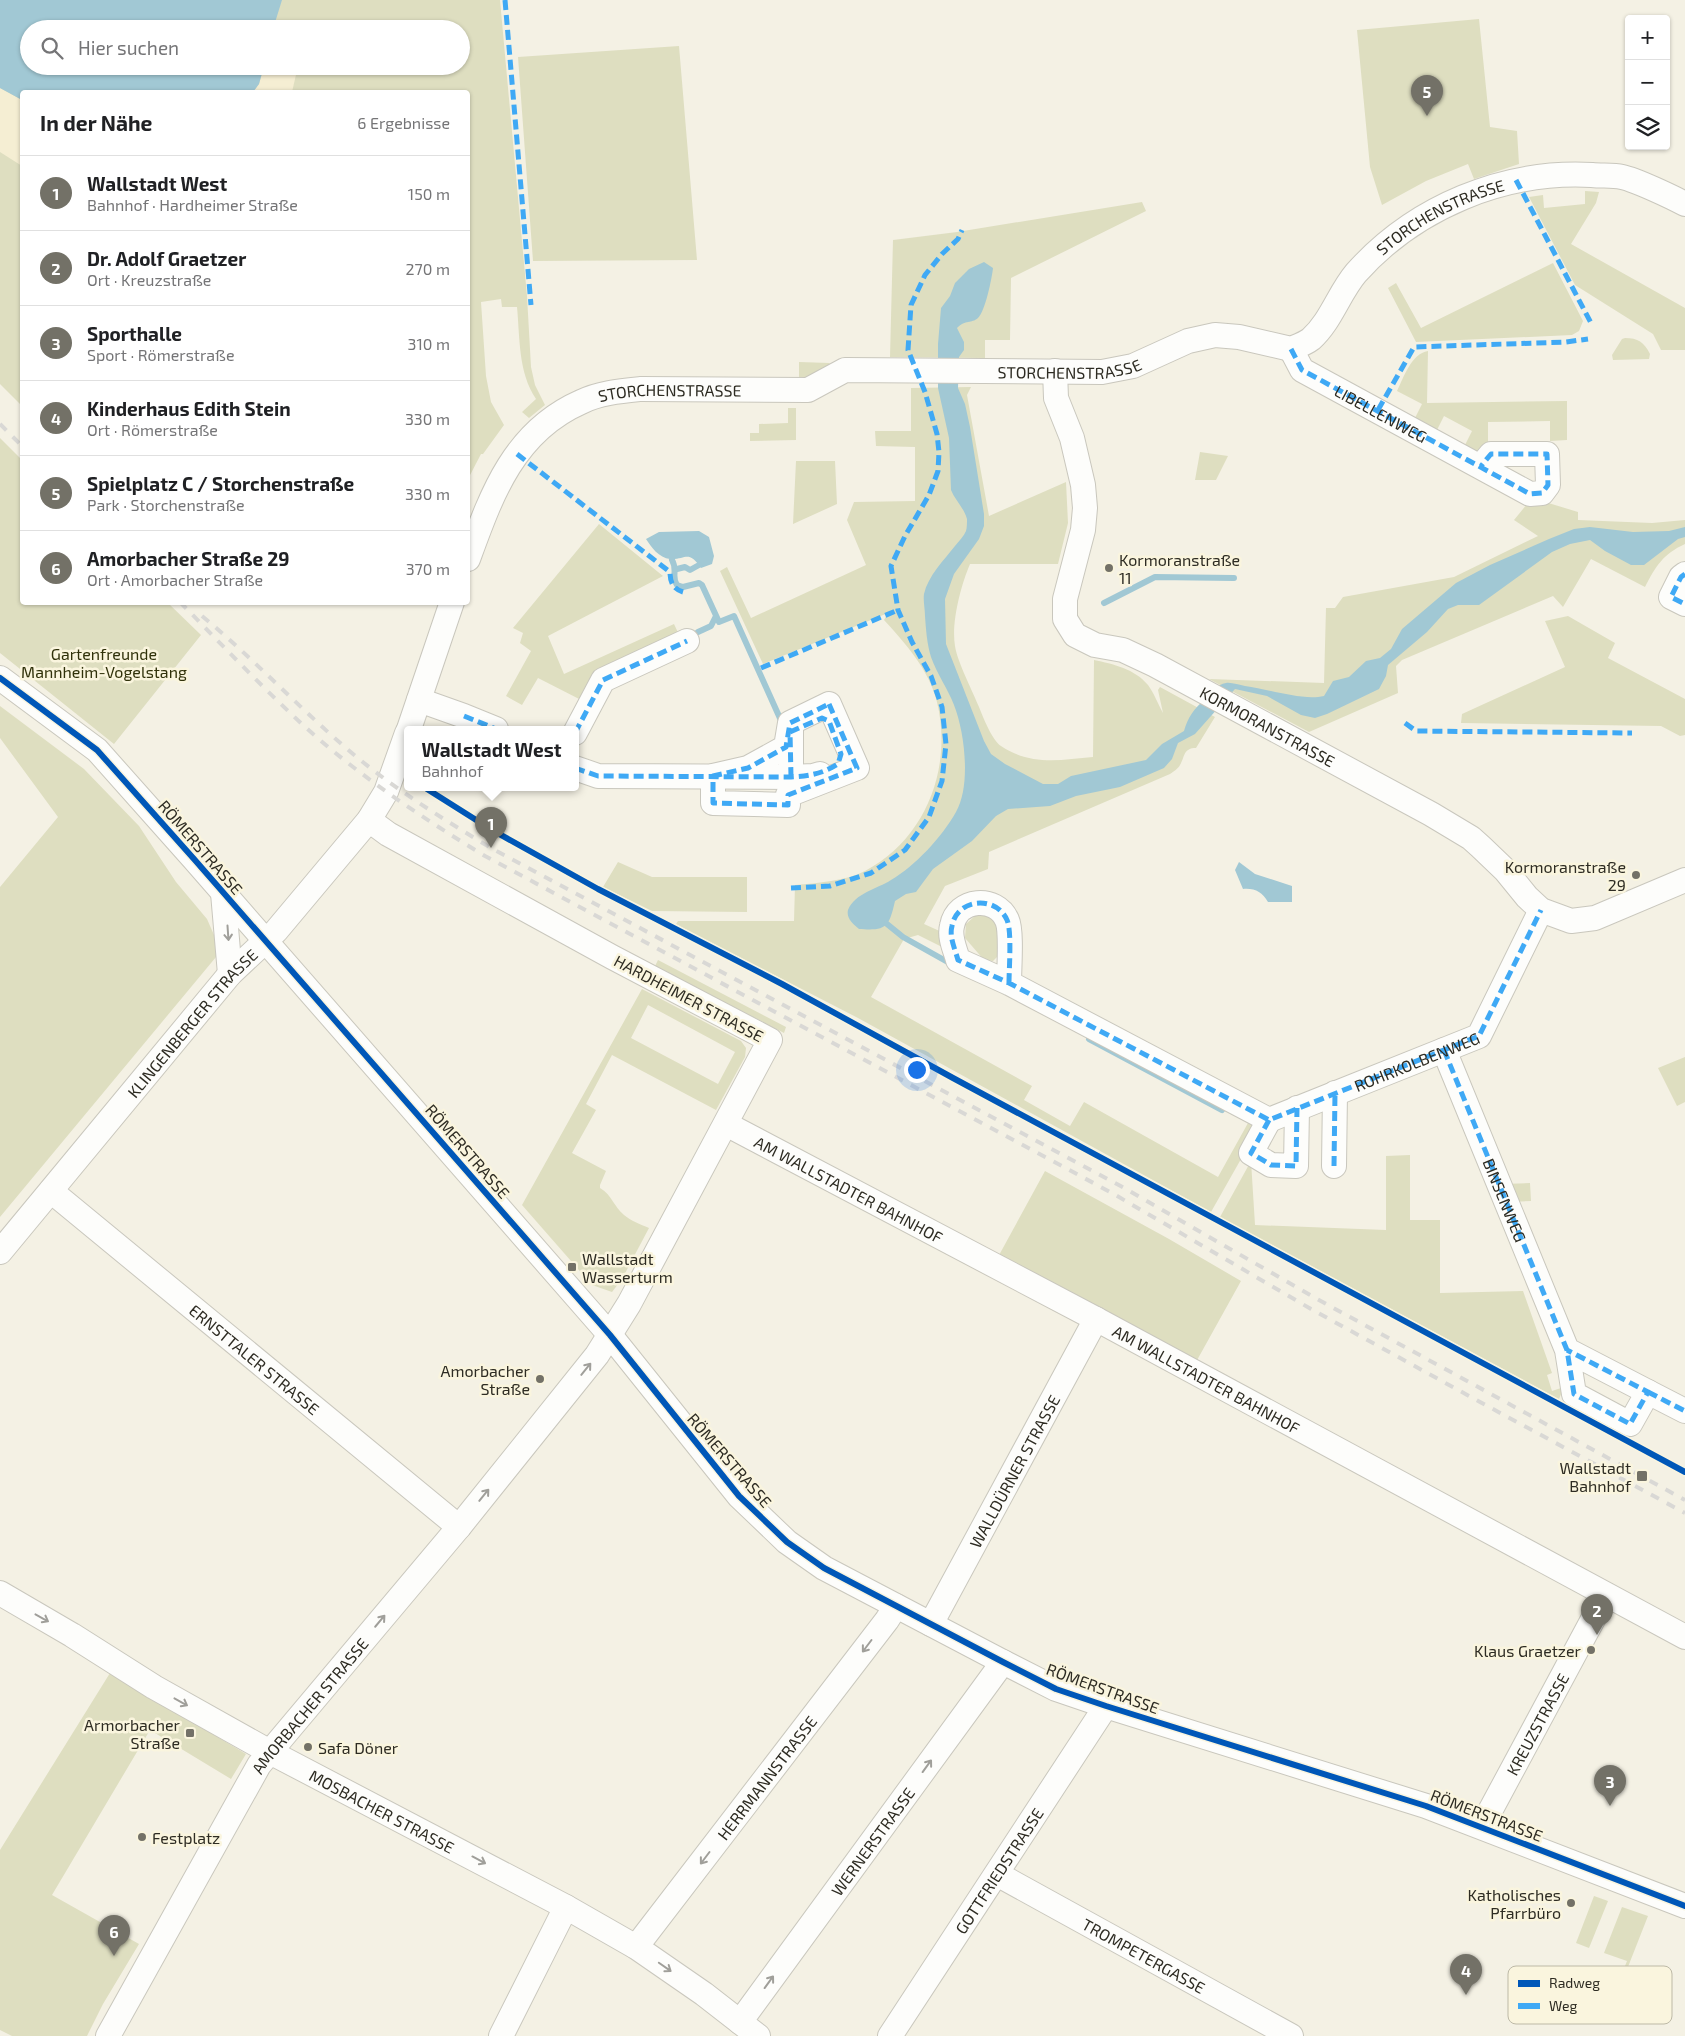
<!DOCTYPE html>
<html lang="de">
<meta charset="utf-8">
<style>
:root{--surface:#fff;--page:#f6f6f6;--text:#202124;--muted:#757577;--line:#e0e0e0;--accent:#737167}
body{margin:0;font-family:"Exo 2",sans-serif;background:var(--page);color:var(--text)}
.controls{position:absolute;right:15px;top:15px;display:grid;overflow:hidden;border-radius:5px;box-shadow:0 1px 4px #0004}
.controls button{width:45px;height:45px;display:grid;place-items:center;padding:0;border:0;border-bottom:1px solid var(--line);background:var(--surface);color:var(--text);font:25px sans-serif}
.you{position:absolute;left:916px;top:1069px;width:18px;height:18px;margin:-12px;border:4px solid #fff;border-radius:50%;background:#1a73e8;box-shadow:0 0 0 8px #1a73e833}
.badge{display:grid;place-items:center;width:32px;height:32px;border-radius:50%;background:var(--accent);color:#fff;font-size:16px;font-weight:700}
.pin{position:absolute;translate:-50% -41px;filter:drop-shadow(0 1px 2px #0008)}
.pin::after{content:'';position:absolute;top:26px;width:18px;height:15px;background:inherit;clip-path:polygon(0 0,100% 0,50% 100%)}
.popup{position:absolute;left:404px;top:726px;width:175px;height:65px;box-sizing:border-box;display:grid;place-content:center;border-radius:5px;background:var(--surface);filter:drop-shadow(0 1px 4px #0005);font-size:16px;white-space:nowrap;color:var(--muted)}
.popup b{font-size:19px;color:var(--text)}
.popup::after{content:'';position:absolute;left:50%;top:100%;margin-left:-10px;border:10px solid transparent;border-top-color:var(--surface)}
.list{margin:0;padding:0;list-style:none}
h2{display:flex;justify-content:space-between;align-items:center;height:65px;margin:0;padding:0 20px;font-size:21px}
h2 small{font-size:16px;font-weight:400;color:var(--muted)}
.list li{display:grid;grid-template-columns:32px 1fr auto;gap:15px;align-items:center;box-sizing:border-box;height:75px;padding:0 20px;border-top:1px solid var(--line)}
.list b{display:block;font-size:19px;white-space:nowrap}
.list p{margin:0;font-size:16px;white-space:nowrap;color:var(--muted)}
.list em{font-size:16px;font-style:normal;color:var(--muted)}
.icon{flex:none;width:28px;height:28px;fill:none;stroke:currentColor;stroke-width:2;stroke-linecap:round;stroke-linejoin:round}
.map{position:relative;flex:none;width:1685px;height:2036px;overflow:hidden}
.search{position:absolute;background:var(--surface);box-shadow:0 1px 4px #0004;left:20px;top:20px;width:450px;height:55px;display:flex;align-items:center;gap:12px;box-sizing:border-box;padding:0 18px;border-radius:28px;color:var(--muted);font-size:19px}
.panel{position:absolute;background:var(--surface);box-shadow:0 1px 4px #0004;left:20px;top:90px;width:450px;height:515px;border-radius:5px}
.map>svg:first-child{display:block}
.green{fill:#dedec0;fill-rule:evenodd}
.sand{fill:#f5eed3}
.water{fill:#a1c8d4}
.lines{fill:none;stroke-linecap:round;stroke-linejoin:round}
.stream{stroke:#a1c8d4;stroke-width:6}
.minor-casing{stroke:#c9c7bd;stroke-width:26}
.minor{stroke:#fdfdfb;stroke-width:24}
.rail{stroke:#d9d8d5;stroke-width:4;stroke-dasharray:9 9;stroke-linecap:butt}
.quiet{stroke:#3fa9f5;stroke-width:5;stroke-dasharray:10 5;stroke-linecap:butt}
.cycleway-casing{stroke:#faf5de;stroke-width:9}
.cycleway{stroke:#0057b8;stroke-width:6}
.oneway{stroke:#a09f9a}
.poi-dot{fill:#737167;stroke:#faf5de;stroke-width:2}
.labels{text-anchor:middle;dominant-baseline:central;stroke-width:5;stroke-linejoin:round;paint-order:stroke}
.street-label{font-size:16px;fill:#2e2c23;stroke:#faf5de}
.poi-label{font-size:16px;fill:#2e2c23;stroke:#faf5de;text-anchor:end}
.park-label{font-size:16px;fill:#30310a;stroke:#faf5de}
.key{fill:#faf5de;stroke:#bdb9a6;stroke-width:1}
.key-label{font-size:14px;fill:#2e2c23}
</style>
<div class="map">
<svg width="1685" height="2036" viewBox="0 0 1685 2036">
<rect width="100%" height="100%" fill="#f4f1e4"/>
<!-- green -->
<path class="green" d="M0 0H500L527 296 531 367 535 385 545 405 529 418 522 412 536 399C518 372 520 338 517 307H502L501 299 481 302 486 376 491 402 504 425 483 454H481L468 479V92H22V406L0 384ZM29 29H461V66H29Z
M1479 19 1490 127 1517 131 1519 164 1474 179 1468 164 1426 181 1382 205 1370 167 1357 30Z
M679 46 697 260 533 261 518 57Z
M1585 191 1599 192 1596 203 1571 244 1685 308V350H1661L1653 334 1575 285 1529 197 1543 195 1544 208 1585 204Z
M1142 202 1146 211 1011 278 1010 340H985V358L890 357 893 240 957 232Z
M1553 263 1583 321 1579 331 1572 335 1416 342 1388 288 1396 283 1421 328Z
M1625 338C1638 338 1644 342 1650 354L1649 359 1613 360 1612 355 1622 339Z
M1428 351 1427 403 1567 401V440L1550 441V421L1488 422V442L1477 452 1464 447 1472 431 1444 416 1436 432 1414 420 1422 404 1397 391C1404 377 1411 354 1428 351Z
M799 362 830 363 817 375 799 381Z
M971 387 967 395 989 516 1066 482 1068 523 1058 564H970C961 585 951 623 955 646 957 661 973 692 979 707 983 717 992 740 1001 746 1031 766 1060 760 1093 757L1094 660C1113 664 1135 669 1148 685 1154 693 1158 704 1163 713L1158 690 1160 687 1215 717 1196 748C1183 748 1185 757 1180 765 1178 769 1173 772 1170 774L989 852 988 869 945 886 924 924 944 933V948L918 935 904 939 871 997 1032 1086 1024 1100 1070 1126 1084 1102 1218 1177 1248 1123 1258 1129 1211 1212 858 1018 676 924 678 921H794L795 885C818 883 845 881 865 871 926 839 953 767 937 702 929 670 906 644 884 620L888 613 763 664 720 571 727 567 751 618 866 565 847 520 854 502 915 501V447L876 446 875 431H911V388Z
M788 408H796V440L750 441V433H759V424L788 423Z
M0 438 22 460V602L168 603 201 635 114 744 0 653Z
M1200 452 1228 456 1216 480H1195Z
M796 461H835L837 504 793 524Z
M1532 498 1578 512V520L1652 523 1685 520V544C1663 554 1656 566 1645 587L1591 559 1563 607 1553 596 1402 660 1396 666 1398 693 1309 732 1209 679 1324 683 1326 608H1335L1343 597 1454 577 1538 536 1514 520Z
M599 524 663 576 548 636 564 674 674 624 681 639 585 702 538 678 522 705 506 696 531 651 520 643 523 633 513 628Z
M1568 616 1615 643 1608 658 1685 699V735L1680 736 1661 726 1461 723 1462 714 1565 667 1545 621Z
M0 706 84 769 139 826 176 882 207 919 221 951 0 1217V887L58 817 0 738Z
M618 862 652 877H747V912L652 911 603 887Z
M976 915 989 916 999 925V955L993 961 984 960 965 938 966 924Z
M658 960 786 1027 784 1033 655 966Z
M642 989 741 1041 746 1048 745 1057 716 1110 612 1055 586 1104 596 1110 572 1153 606 1171 600 1185V1188C613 1196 613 1206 624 1215 631 1221 640 1224 649 1228L622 1279 612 1292 592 1285 522 1205ZM648 1005 735 1052 718 1084 631 1038Z
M1685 1057V1102L1677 1106 1658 1068Z
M1410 1155V1220H1440V1293L1523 1291 1552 1373 1547 1375 1552 1391 1564 1387 1559 1399 1220 1217 1251 1161 1255 1225 1386 1230V1156Z
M1045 1171 1169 1239 1241 1281 1196 1362 998 1257Z
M1530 1183 1531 1201 1511 1202 1503 1184Z
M110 1673 246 1754 231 1779 150 1730 52 1895 139 1944 103 2004 87 2036H12L0 2030V1850Z
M1594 1896 1608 1901 1589 1948 1576 1943Z
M1622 1907 1648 1916 1624 1977 1621 1976 1627 1961 1604 1953Z"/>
<!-- sand -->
<path class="sand" d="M264 66H298L292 92H253L259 84Z
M0 88 22 100V166L0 152Z"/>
<!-- water -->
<path class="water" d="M0 0H282L273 29H29V66H264L259 84 253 92H22V100L0 88Z
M984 262 993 268C992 278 985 312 978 318 971 324 966 319 957 328L964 342V350L959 357 958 388 965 404 970 427 984 514V526L979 539 954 574 945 599 946 644 984 741 991 754 1005 764 1043 784H1058L1071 776 1146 760 1162 744 1184 731C1188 717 1194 709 1205 699 1211 694 1217 684 1226 683 1231 682 1239 685 1245 686 1268 689 1302 701 1324 696L1333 681 1349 677 1366 661 1380 658 1391 649 1402 629 1456 583 1490 565 1549 539 1574 529 1590 527 1633 532 1669 531 1685 527V537L1678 539 1644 565H1631L1605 551 1590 540 1570 544 1552 552 1479 605H1458L1448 609 1427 632 1388 665 1386 676 1379 689 1327 714 1315 718 1301 715 1267 696 1235 689 1195 734 1178 743 1172 759 1164 768 1120 787 1076 796 1050 806 1008 809 996 816 972 841 933 869 916 892 906 894 895 901C889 927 887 931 859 929 853 924 846 918 848 910 855 893 877 889 891 880 915 866 942 837 956 812 971 786 965 733 954 705 948 689 937 674 931 657 927 644 926 630 925 616 925 609 923 600 924 594 928 576 944 560 955 546 959 541 964 536 966 531 967 528 967 522 967 519 964 508 955 500 951 490L949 438 938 388V344L941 308 950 296 955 283 969 269Z
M699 531 709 537 714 556 712 564 701 568C688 549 686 560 670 559 659 558 651 547 646 539L659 532Z
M1239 862 1255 874 1292 886V902H1268C1262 892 1255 888 1243 889L1235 870Z"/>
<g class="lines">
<!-- stream -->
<path class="stream" d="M672 560C678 570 671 577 677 585L683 587 699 583 702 585 719 622 734 616 783 725
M677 569 685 567 690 570 699 565
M1104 603 1155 577 1234 578
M698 632 711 626 716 616
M887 924 903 937 953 965
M1089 1039 1222 1110"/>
<!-- minor casing -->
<g class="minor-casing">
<g id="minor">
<path id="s1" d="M1291 349 1302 370 1530 494 1542 493 1548 485 1547 454H1491L1481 466"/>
<path id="s2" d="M1055 371 1056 398 1072 438 1083 485 1085 508 1083 530 1065 599V619L1075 635 1095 645 1123 650 1155 665 1431 814 1471 838 1481 847 1505 870 1527 897 1541 910 1571 921 1595 918 1685 880"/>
<path id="s3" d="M468 559C491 496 513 432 581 402 599 393 621 391 641 389L808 390 845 370 1102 372 1133 366 1188 341 1215 335 1239 337 1291 349C1298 346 1306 343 1311 339 1331 321 1339 293 1356 273 1415 207 1504 170 1592 175 1602 176 1613 175 1622 177 1636 180 1672 197 1685 204"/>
<path d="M1685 574 1681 577 1671 597 1685 604"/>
<path d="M0 678 97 750 194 859 610 1335 739 1496 787 1542 824 1568 1003 1662 1056 1689 1106 1706 1426 1806 1685 1906"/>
<path d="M419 700 464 716 496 729"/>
<path d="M829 704 857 768 788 795V805L713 803V776L748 768 786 747 790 723Z"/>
<path d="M409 729 452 602"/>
<path d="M791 731V777"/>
<path d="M575 733 603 680 687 641"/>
<path d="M575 768 598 776 791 777 813 776 820 774"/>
<path d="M223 893 230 974"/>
<path d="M1009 983C1009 969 1012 931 1007 920 996 895 957 898 952 926 949 937 955 949 958 960L1009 983 1269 1120 1479 1036 1541 910"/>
<path d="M1444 1050 1567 1350 1574 1394 1630 1424 1648 1392 1567 1350"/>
<path d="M1269 1120 1251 1153 1271 1165 1296 1166 1297 1108"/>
<path id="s4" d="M726 1124 1096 1319 1685 1637"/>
<path d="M1334 1166 1335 1093"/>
<path id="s5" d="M51 1191 459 1527"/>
<path id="s6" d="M0 1252 230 974 276 931 369 820 386 792 407 733"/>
<path d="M1648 1392 1685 1411"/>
<path id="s7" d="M0 1593 72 1635 154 1687 270 1752 566 1907 636 1947 704 1994 758 2036"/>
<path id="s8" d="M931 1624 1096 1319"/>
<path id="s9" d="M1482 1826 1606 1595"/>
<path id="s10" d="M997 1874 1291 2036"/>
<path id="s11" d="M636 1947 887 1620 896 1606"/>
<path id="s12" d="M740 2022 1003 1662"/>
<path id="s13" d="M108 2036 259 1765 459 1527 597 1355 629 1304 770 1040 612 957 388 834 369 820"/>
<path d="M501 2036 566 1907"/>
<path id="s14" d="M890 2036 1106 1706"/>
</g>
</g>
<!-- minor -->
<use href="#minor" class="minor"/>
<!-- rail -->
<path class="rail" d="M0 424 22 446
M180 602C221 644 261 686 303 725 359 776 421 817 485 856L1112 1193 1311 1309 1480 1402 1685 1513
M202 616C254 659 301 710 353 754 396 790 443 819 491 848L1126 1189 1317 1299 1685 1500"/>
<!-- quiet -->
<g class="quiet">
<path d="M505 0 531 305"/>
<path d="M1516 180 1591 323"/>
<path d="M1291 349 1302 370 1530 494 1542 493 1548 485 1547 454H1491L1481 466"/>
<path d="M1378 410 1414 347 1566 342 1588 339"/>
<path d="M517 454 670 572C670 582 673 589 683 592"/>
<path d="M1685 574 1681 577 1671 597 1685 604"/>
<path d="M761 668 898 610"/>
<path d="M829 704 857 768 788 795V805L713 803V776L748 768 786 747 790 723Z"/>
<path d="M464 716 496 729"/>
<path d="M1405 723 1416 731 1632 733"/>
<path d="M575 733 603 680 687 641"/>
<path d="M575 768 598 776 791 777C809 776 822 774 838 764L841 754 829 721 822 718 790 732 791 777"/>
<path d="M791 888 830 886 871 873 905 850 929 817 942 781 946 744 942 707 931 676 912 642 898 610 891 566 905 536 929 495 938 471 939 452 937 434 925 392 908 350 911 305 925 275 942 254 958 239 962 230"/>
<path id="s15" d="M1009 983C1009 969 1012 931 1007 920 996 895 957 898 952 926 949 937 955 949 958 960L1009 983 1269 1120 1479 1036 1541 910"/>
<path id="s16" d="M1444 1050 1567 1350 1574 1394 1630 1424 1648 1392 1567 1350"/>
<path d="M1269 1120 1251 1153 1271 1165 1296 1166 1297 1108"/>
<path d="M1334 1166 1335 1093"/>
<path d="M1648 1392 1685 1411"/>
</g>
<!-- cycleway casing -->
<g class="cycleway-casing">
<path id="cycleway" d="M0 678 97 750 194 859 610 1335 739 1496 787 1542 824 1568 1003 1662 1056 1689 1106 1706 1426 1806 1685 1906
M427 789 492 830 598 889 782 984 953 1078 1685 1472"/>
</g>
<!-- cycleway -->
<use href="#cycleway" class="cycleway"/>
</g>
<!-- one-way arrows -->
<defs><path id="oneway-shaft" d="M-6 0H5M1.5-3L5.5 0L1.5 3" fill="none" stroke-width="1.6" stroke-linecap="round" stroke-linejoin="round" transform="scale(1.25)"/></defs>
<g class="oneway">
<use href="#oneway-shaft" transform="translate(228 933) rotate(86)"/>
<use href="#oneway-shaft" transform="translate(586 1369) rotate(-51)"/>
<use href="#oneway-shaft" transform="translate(484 1495) rotate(-51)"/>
<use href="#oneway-shaft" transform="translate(42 1618) rotate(29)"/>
<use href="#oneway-shaft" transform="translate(380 1621) rotate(-50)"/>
<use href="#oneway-shaft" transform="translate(867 1646) rotate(127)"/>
<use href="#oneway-shaft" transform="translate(181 1702) rotate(29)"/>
<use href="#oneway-shaft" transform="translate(927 1766) rotate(-54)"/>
<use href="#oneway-shaft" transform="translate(705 1858) rotate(127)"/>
<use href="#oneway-shaft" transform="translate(479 1860) rotate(28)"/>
<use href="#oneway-shaft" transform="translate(665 1967) rotate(35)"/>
<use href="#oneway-shaft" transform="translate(769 1982) rotate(-54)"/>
</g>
<!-- markers -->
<g class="poi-dot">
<circle cx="1109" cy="568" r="5"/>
<circle cx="1636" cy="875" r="5"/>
<rect x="567" y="1262" width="10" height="10" rx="2.5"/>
<circle cx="540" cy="1379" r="5"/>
<rect x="1636" y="1470" width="12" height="12" rx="2.5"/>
<circle cx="1591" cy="1650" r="5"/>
<rect x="185" y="1728" width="10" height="10" rx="2.5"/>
<circle cx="308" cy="1747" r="5"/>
<circle cx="142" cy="1837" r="5"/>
<circle cx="1571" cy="1903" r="5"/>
</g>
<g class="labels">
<!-- street labels -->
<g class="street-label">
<text stroke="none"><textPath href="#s3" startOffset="1130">STORCHENSTRASSE</textPath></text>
<text stroke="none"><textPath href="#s3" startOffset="695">STORCHENSTRASSE</textPath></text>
<text stroke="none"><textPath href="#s3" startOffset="290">STORCHENSTRASSE</textPath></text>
<text stroke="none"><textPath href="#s1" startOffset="114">LIBELLENWEG</textPath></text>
<text stroke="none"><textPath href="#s2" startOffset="488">KORMORANSTRASSE</textPath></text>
<text transform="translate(201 847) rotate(49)">RÖMERSTRASSE</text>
<text transform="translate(689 998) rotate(28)">HARDHEIMER STRASSE</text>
<text stroke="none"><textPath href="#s6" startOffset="299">KLINGENBERGER STRASSE</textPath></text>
<text stroke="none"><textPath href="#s15" startOffset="680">ROHRKOLBENWEG</textPath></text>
<text transform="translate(468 1151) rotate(49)">RÖMERSTRASSE</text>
<text stroke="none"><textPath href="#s4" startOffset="139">AM WALLSTADTER BAHNHOF</textPath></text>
<text stroke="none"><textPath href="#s16" startOffset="162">BINSENWEG</textPath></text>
<text stroke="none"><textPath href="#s5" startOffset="264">ERNSTTALER STRASSE</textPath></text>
<text stroke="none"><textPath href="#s4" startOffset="544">AM WALLSTADTER BAHNHOF</textPath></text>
<text transform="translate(730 1460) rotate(49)">RÖMERSTRASSE</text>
<text stroke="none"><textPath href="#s8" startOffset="174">WALLDÜRNER STRASSE</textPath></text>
<text transform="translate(1103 1688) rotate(20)">RÖMERSTRASSE</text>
<text stroke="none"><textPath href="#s13" startOffset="388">AMORBACHER STRASSE</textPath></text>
<text stroke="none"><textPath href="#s9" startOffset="116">KREUZSTRASSE</textPath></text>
<text stroke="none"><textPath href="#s11" startOffset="214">HERRMANNSTRASSE</textPath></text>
<text stroke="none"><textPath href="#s7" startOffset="440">MOSBACHER STRASSE</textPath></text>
<text transform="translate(1487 1815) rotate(21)">RÖMERSTRASSE</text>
<text stroke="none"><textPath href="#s12" startOffset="224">WERNERSTRASSE</textPath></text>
<text stroke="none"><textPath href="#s14" startOffset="198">GOTTFRIEDSTRASSE</textPath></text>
<text stroke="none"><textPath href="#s10" startOffset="168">TROMPETERGASSE</textPath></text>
</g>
<!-- poi labels -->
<g class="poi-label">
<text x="1119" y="559" text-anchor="start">Kormoranstraße<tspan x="1119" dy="18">11</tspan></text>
<text x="1626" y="866">Kormoranstraße<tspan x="1626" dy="18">29</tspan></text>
<text x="582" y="1258" text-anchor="start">Wallstadt<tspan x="582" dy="18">Wasserturm</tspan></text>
<text x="530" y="1370">Amorbacher<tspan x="530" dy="18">Straße</tspan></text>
<text x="1631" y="1467">Wallstadt<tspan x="1631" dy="18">Bahnhof</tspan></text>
<text x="1581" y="1650">Klaus Graetzer</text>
<text x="180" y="1724">Armorbacher<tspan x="180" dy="18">Straße</tspan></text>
<text x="318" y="1747" text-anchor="start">Safa Döner</text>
<text x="152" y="1837" text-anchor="start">Festplatz</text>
<text x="1561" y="1894">Katholisches<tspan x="1561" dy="18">Pfarrbüro</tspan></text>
</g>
<!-- park labels -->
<g class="park-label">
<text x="104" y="653">Gartenfreunde<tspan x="104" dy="18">Mannheim-Vogelstang</tspan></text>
</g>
</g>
<!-- legend -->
<rect x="1508" y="1966" width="164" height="58" rx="8" class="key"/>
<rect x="1518" y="1980" width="22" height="7" fill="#0057b8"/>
<rect x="1518" y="2003" width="22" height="6" fill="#3fa9f5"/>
<g class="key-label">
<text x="1549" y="1988">Radweg</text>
<text x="1549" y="2011">Weg</text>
</g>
</svg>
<div class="controls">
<button>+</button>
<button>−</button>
<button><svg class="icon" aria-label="layers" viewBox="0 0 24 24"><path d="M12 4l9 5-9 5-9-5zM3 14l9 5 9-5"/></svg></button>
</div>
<div class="you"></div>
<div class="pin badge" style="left:491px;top:848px">1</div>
<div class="popup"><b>Wallstadt West</b>Bahnhof</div>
<div class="pin badge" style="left:1597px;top:1635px">2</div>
<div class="pin badge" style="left:1610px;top:1806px">3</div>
<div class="pin badge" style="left:1466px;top:1995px">4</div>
<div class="pin badge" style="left:1427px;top:116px">5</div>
<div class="pin badge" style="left:114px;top:1956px">6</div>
<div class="search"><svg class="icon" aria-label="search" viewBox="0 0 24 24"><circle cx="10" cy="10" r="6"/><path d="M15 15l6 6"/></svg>Hier suchen</div>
<section class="panel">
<h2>In der Nähe<small>6 Ergebnisse</small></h2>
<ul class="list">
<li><span class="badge">1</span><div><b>Wallstadt West</b><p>Bahnhof · Hardheimer Straße</p></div><em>150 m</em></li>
<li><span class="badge">2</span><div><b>Dr. Adolf Graetzer</b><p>Ort · Kreuzstraße</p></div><em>270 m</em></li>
<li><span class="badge">3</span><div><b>Sporthalle</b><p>Sport · Römerstraße</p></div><em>310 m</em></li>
<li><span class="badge">4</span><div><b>Kinderhaus Edith Stein</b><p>Ort · Römerstraße</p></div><em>330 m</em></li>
<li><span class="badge">5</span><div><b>Spielplatz C / Storchenstraße</b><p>Park · Storchenstraße</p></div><em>330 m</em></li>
<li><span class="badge">6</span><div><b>Amorbacher Straße 29</b><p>Ort · Amorbacher Straße</p></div><em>370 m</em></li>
</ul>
</section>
</div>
